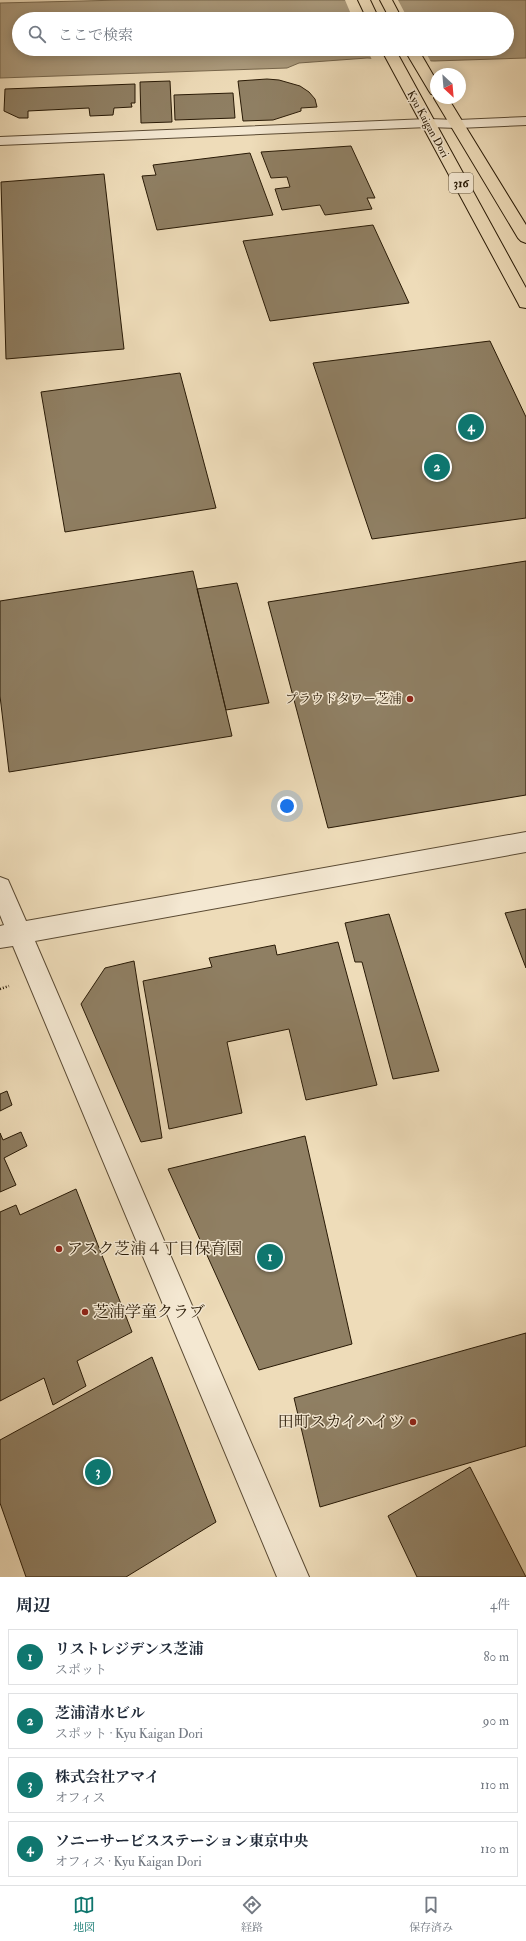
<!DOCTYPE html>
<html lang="ja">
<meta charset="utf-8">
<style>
:root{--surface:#fff;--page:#f2f2f3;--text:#1f2937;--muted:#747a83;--line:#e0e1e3;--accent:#0f766e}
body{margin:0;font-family:"IM FELL Double Pica","Noto Serif JP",serif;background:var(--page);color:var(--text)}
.compass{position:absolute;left:430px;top:68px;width:36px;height:36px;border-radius:50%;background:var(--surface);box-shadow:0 2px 10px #0003;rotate:154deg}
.you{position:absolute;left:287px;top:806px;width:14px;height:14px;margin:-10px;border:3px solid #fff;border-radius:50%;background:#1a73e8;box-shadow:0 0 0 6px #1a73e833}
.badge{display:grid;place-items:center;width:26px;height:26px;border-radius:50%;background:var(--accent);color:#fff;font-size:13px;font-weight:700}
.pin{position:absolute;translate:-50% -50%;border:2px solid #fff;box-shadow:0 1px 4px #0006}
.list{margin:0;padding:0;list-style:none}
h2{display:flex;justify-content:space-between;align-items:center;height:52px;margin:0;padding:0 16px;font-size:17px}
h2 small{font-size:13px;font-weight:400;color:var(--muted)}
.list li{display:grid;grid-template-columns:26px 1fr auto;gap:12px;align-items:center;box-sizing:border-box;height:56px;margin:0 8px 8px;padding:0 8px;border:1px solid var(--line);border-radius:0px}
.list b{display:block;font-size:15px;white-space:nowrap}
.list p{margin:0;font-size:13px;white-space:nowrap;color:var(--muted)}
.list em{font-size:13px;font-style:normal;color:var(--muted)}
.icon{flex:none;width:22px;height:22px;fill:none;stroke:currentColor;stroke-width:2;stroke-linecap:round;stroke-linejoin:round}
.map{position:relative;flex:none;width:526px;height:1577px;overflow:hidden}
.search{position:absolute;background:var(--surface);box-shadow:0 2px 10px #0003;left:12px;right:12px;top:12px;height:44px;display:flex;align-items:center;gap:10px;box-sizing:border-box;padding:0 14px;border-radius:22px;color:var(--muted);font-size:15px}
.sheet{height:308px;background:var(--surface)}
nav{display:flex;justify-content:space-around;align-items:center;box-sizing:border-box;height:56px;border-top:1px solid var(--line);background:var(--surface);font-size:11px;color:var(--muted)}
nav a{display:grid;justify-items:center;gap:2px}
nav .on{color:var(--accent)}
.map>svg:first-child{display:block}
.water{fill:#ab9a7c;stroke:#77674d;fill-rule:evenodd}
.pier{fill:#eedcb9}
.building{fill:#8f7f63;stroke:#291a06}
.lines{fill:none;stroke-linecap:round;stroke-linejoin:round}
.tertiary-casing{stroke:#5a4a33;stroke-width:2}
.primary-casing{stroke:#291a06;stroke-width:2}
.path{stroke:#291a06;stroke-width:2.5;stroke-dasharray:1 2;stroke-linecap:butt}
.tertiary{fill:#f4e8d2;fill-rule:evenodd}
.primary{fill:#eedcb9;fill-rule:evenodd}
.poi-dot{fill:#8f2418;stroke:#f4e8d2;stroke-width:1.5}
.labels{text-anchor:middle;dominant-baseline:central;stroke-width:3;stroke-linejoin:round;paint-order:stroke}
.far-street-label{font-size:11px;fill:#291a06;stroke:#f4e8d2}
.shield{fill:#f4e8d2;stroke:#665843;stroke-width:1}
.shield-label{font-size:12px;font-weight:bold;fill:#291a06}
.poi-label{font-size:13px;fill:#291a06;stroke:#f4e8d2;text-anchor:end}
.near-poi-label{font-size:16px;fill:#291a06;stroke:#f4e8d2;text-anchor:start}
</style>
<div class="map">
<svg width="526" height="1577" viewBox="0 0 526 1577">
<rect width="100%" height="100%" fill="#eedcb9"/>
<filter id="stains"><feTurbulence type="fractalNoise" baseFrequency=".005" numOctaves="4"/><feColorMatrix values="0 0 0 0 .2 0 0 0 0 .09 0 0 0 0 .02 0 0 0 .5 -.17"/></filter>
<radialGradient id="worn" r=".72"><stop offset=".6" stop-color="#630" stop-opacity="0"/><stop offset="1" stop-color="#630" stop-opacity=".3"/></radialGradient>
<!-- water -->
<path class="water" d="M122 0H526V58L434 61 367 58 299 63 287 68 0 78V3ZM19 19H507V49H19Z"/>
<!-- pier -->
<path class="pier" d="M345 0H398L408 19H353Z
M367 49H424L431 62 372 60Z"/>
<!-- building -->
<path class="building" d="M267 79 279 80 300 86 309 92 315 99 317 107 301 108V111L273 120 243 121 238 81Z
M170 81 172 122 141 123 140 82Z
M135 84V103H131L132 107 114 108 113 115 90 116 89 108 28 111V118H19L4 111 5 89Z
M233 93 235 118 175 120 174 95Z
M351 146 375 198H367L372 209 325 215 320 205 282 210 275 189 290 187 287 177 271 178 261 152Z
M250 153 273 215 157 230 142 176 156 175 153 165Z
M104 174 124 349 6 359 1 182Z
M373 225 409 303 270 321 243 241Z
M490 341 526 417V518L372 539 313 363Z
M180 373 216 508 65 532 41 392Z
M526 561V795L328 828 268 602Z
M193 571 232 736 9 772 0 696V601Z
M237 583 269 703 226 710 197 589Z
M526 909V968L505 913Z
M389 914 439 1071 393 1079 362 962H355L345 923Z
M338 942 377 1085 306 1100 289 1029 227 1042 242 1113 169 1129 143 981 212 967 209 958 275 945 277 955Z
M134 961 162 1138 141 1142 81 1004 105 968Z
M7 1091 12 1105 0 1111V1094Z
M21 1132 27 1146 4 1158 16 1185 0 1192V1133L3 1140Z
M305 1136 352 1344 259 1370 168 1169Z
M76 1189 132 1332 77 1361 86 1386 53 1405 44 1378 0 1401V1212L16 1205 20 1215Z
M526 1333V1446L320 1507 294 1398Z
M152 1357 216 1522 126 1577H26L0 1503V1440Z
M470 1467 526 1577H417L388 1516Z"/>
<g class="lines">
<!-- tertiary casing -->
<g class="tertiary-casing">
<path id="tertiary" d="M526 117V125L458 128 428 127 0 145V137L428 119 458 120Z
M526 832V852L35 941 309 1577H277L13 946 0 948V926L4 925 0 915V877L8 880 26 921Z"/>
</g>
<!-- primary casing -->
<g class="primary-casing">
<path id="primary" d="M358 0H370L379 19H367Z
M380 0H392L402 19H390Z
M381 49H395L526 288V308L520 307 518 303Z
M404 49H418L436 80V95L431 94 429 91Z
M436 95V98H448L526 225V243L521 241 518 238 434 98Z"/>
</g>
<!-- path -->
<path class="path" d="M0 989 9 986"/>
<!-- tertiary -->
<use href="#tertiary" class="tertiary"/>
<!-- primary -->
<use href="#primary" class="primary"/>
</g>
<!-- markers -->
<g class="poi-dot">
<circle cx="410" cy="699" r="4"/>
<circle cx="59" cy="1249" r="4"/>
<circle cx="85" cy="1312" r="4"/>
<circle cx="413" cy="1422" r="4"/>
</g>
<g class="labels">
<!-- far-street labels -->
<g class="far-street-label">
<text transform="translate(428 124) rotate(61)">Kyu Kaigan Dori</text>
</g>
<!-- shield labels -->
<rect class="shield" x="449" y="173" width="24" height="20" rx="3"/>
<g class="shield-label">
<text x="461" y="183">316</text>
</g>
<!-- poi labels -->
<g class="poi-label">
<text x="402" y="699">プラウドタワー芝浦</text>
</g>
<!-- near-poi labels -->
<g class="near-poi-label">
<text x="67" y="1249">アスク芝浦４丁目保育園</text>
<text x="93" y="1312">芝浦学童クラブ</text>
<text x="405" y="1422" text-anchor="end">田町スカイハイツ</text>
</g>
</g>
<rect width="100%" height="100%" filter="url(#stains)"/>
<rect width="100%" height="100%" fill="url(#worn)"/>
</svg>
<svg class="compass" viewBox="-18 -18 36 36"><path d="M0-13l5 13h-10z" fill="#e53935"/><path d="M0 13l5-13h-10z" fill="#747a83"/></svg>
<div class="you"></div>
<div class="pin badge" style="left:270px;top:1257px">1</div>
<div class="pin badge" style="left:437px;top:467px">2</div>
<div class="pin badge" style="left:98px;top:1472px">3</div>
<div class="pin badge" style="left:471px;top:427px">4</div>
<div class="search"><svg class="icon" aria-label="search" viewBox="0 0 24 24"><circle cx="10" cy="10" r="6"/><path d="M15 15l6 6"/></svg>ここで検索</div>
</div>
<section class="sheet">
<h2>周辺<small>4件</small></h2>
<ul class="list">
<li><span class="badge">1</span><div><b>リストレジデンス芝浦</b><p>スポット</p></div><em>80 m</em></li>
<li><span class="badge">2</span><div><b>芝浦清水ビル</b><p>スポット · Kyu Kaigan Dori</p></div><em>90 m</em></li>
<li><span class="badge">3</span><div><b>株式会社アマイ</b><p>オフィス</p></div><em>110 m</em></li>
<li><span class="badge">4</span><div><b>ソニーサービスステーション東京中央</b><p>オフィス · Kyu Kaigan Dori</p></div><em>110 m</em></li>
</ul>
</section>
<nav>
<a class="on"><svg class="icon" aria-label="map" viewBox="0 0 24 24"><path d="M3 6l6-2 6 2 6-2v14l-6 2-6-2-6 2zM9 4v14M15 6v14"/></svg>地図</a>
<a><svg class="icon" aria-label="directions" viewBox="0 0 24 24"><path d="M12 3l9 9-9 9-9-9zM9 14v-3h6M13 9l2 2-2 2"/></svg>経路</a>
<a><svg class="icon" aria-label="saved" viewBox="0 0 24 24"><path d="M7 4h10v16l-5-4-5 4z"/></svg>保存済み</a>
</nav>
